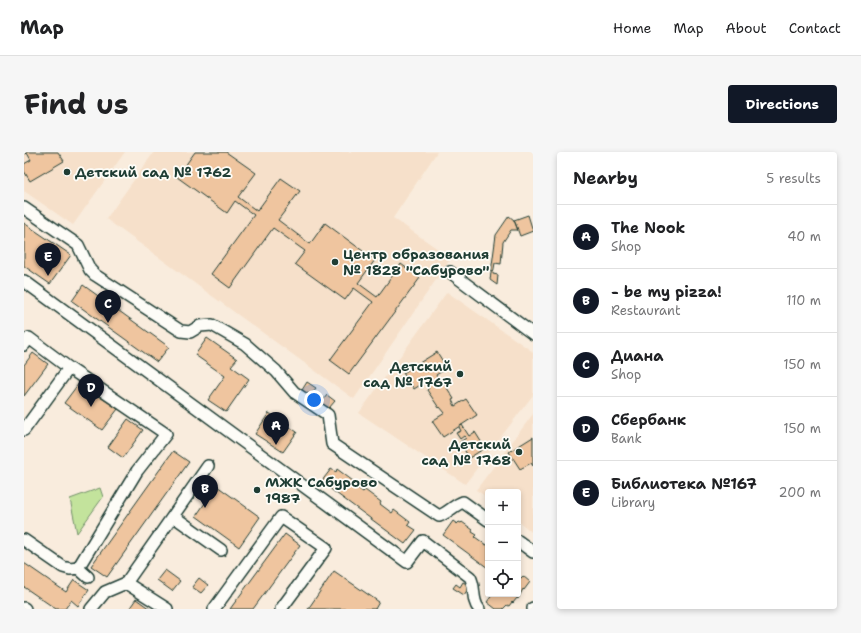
<!DOCTYPE html>
<meta charset="utf-8">
<style>
:root{--surface:#fff;--page:#f6f6f6;--text:#202124;--muted:#757577;--line:#e0e0e0;--accent:#111827}
body{margin:0;font-family:"Shantell Sans",sans-serif;background:var(--page);color:var(--text)}
.controls{position:absolute;right:12px;bottom:12px;display:grid;overflow:hidden;border-radius:4px;box-shadow:0 2px 6px #0003}
.controls button{width:36px;height:36px;display:grid;place-items:center;padding:0;border:0;border-bottom:1px solid var(--line);background:var(--surface);color:var(--text);font:20px sans-serif}
.you{position:absolute;left:290px;top:248px;width:14px;height:14px;margin:-10px;border:3px solid #fff;border-radius:50%;background:#1a73e8;box-shadow:0 0 0 6px #1a73e833}
.badge{display:grid;place-items:center;width:26px;height:26px;border-radius:50%;background:var(--accent);color:#fff;font-size:13px;font-weight:700}
.pin{position:absolute;translate:-50% -33px;filter:drop-shadow(0 1px 2px #0008)}
.pin::after{content:'';position:absolute;top:21px;width:14px;height:12px;background:inherit;clip-path:polygon(0 0,100% 0,50% 100%)}
.list{margin:0;padding:0;list-style:none}
h2{display:flex;justify-content:space-between;align-items:center;height:52px;margin:0;padding:0 16px;font-size:17px}
h2 small{font-size:13px;font-weight:400;color:var(--muted)}
.list li{display:grid;grid-template-columns:26px 1fr auto;gap:12px;align-items:center;box-sizing:border-box;height:64px;padding:0 16px;border-top:1px solid var(--line)}
.list b{display:block;font-size:15px;white-space:nowrap}
.list p{margin:0;font-size:13px;white-space:nowrap;color:var(--muted)}
.list em{font-size:13px;font-style:normal;color:var(--muted)}
.icon{flex:none;width:22px;height:22px;fill:none;stroke:currentColor;stroke-width:2;stroke-linecap:round;stroke-linejoin:round}
.map{position:relative;flex:none;width:509px;height:457px;overflow:hidden;border-radius:4px}
header{display:flex;align-items:center;gap:24px;box-sizing:border-box;height:56px;padding:0 20px;background:var(--surface);border-bottom:1px solid var(--line)}
header strong{font-size:19px}
nav{display:flex;gap:22px;margin-inline-start:auto;font-size:14px}
.intro{display:flex;align-items:center;justify-content:space-between;box-sizing:border-box;height:96px;padding:0 24px}
h1{margin:0;font-size:28px}
.button{padding:10px 18px;border-radius:4px;background:var(--accent);color:#fff;font-size:14px;font-weight:700}
main{display:flex;gap:24px;padding:0 24px}
aside{flex:1;background:var(--surface);border-radius:4px;box-shadow:0 2px 6px #0003}
.map>svg:first-child{display:block}
.built{fill:#f6e0ca}
.green{fill:#c3e39c;stroke:#719068}
.building{fill:#efc59f;stroke:#1f3d34}
.lines{fill:none;stroke-linecap:round;stroke-linejoin:round}
.minor-casing{stroke:#1f3d34;stroke-width:14}
.minor{stroke:#fdfcf7;stroke-width:11}
.poi-dot{fill:#1f3d34;stroke:#fdfcf7;stroke-width:1.5}
.labels{text-anchor:middle;dominant-baseline:central;stroke-width:3.5;stroke-linejoin:round;paint-order:stroke}
.poi-label{font-size:14px;font-weight:bold;fill:#1f3d34;stroke:#fdfcf7;text-anchor:start}
</style>
<header>
<strong>Map</strong>
<nav><a>Home</a><a>Map</a><a>About</a><a>Contact</a></nav>
</header>
<div class="intro"><h1>Find us</h1><a class="button">Directions</a></div>
<main>
<div class="map">
<svg width="509" height="457" viewBox="0 0 509 457">
<rect width="100%" height="100%" fill="#f9ecdd"/>
<filter id="ink" filterUnits="userSpaceOnUse"><feTurbulence type="fractalNoise" baseFrequency=".025" numOctaves="2"/><feDisplacementMap in="SourceGraphic" scale="8" xChannelSelector="R" yChannelSelector="G"/><feConvolveMatrix kernelMatrix="1 2 1 2 8 2 1 2 1" color-interpolation-filters="sRGB"/></filter>
<g filter="url(#ink)">
<!-- built -->
<path class="built" d="M0 0H101L49 73 0 39Z
M130 0H413L369 66 427 106 330 247 82 67Z
M423 140 509 200V243L441 332 335 261Z
M509 262V381L494 369V340H464V346L452 338Z"/>
<!-- green -->
<path class="green" d="M76 336 79 345 53 381 46 347Z"/>
<!-- building -->
<path class="building" d="M0 0H34L40 9 6 29 0 19V12L7 8 3 1 1 2Z
M171 0H202L232 21 214 45 233 59 257 26 276 39 254 68 286 92 301 71 351 108 334 131 353 145 377 112 396 126 325 222 306 208 349 150 330 136 321 148 271 112 281 99 249 76 206 136 187 122 230 63 211 49 203 61 153 25Z
M504 63 509 79 496 84 490 68Z
M485 64 490 68 494 78H487L479 90 477 112 471 111 469 122 474 123 473 133 466 128 472 83Z
M0 71 47 103 26 132 0 114Z
M59 133 145 195 133 210 48 149Z
M183 186 213 207 207 214 225 227 202 260 184 248 201 224 171 203Z
M413 200 423 216 412 223 416 230 418 228 430 247 428 248 431 254 442 247 453 263 419 285 408 269 421 261 416 255 415 256 403 238 405 236 401 230 390 237 379 221Z
M9 201 24 212 0 244V213Z
M283 230 292 236 286 244 278 238Z
M55 231 94 257 78 278 40 251Z
M303 243 311 249 305 256 297 251Z
M245 261 273 280 259 300 231 282Z
M104 267 119 278 99 306 84 295Z
M438 273 445 284 451 280 461 296 445 306 436 290 442 286 440 284 436 287 432 281 437 279 435 275Z
M509 285V314L507 311 496 317 485 300Z
M149 299 165 310 83 425 67 414Z
M307 317 312 320 313 317 329 329 327 331 339 340 341 338 357 350 356 352 368 361 370 358 386 370 384 373 392 378 381 392 297 330Z
M193 334 236 365 215 395 172 364Z
M429 369 433 372 435 370 437 371 438 370 449 378 448 380 453 383 451 385 462 393 464 392V416L419 383Z
M261 382 276 393 229 457H206Z
M0 411 42 440 50 428 65 438 54 454 47 448 41 457H32L0 435Z
M141 418 156 429 148 439 133 428Z
M310 419 355 450 351 457H284Z
M494 424 497 426 499 424 506 430 500 438 499 437 494 447 493 446 489 451 488 450 485 454 483 453 479 457H472L463 450 469 442H494Z
M175 426 184 433 177 441 168 435Z
M439 430 446 434 440 443 429 436 432 432 436 435Z
M112 447 126 457H105Z"/>
<g class="lines">
<!-- minor casing -->
<g class="minor-casing">
<path id="minor" d="M0 56 54 93 66 118 71 123 157 179 166 180 176 174 188 173 221 192 252 219 270 240 304 263 308 292 415 364C424 361 430 353 439 350L464 368
M426 120 509 182
M0 129 383 410 399 389 446 425C452 435 447 448 455 457
M0 193 5 186 45 216 142 282 113 319 54 416
M0 278 45 216
M149 364 197 398
M0 388 39 415 46 417 54 416 64 425
M494 389 509 400
M0 456 1 457
M67 457 81 440 102 431
M143 457 102 431 184 314
M190 457 257 365 302 396 257 457
M509 457V456"/>
</g>
<!-- minor -->
<use href="#minor" class="minor"/>
</g>
</g>
<!-- markers -->
<g class="poi-dot">
<circle cx="43" cy="20" r="4"/>
<circle cx="311" cy="110" r="4"/>
<circle cx="436" cy="222" r="4"/>
<circle cx="495" cy="300" r="4"/>
<circle cx="233" cy="338" r="4"/>
</g>
<g class="labels">
<!-- poi labels -->
<g class="poi-label">
<text x="51" y="20">Детский сад № 1762</text>
<text x="319" y="102">Центр образования<tspan x="319" dy="16">№ 1828 "Сабурово"</tspan></text>
<text x="428" y="214" text-anchor="end">Детский<tspan x="428" dy="16">сад № 1767</tspan></text>
<text x="487" y="292" text-anchor="end">Детский<tspan x="487" dy="16">сад № 1768</tspan></text>
<text x="241" y="330">МЖК Сабурово<tspan x="241" dy="16">1987</tspan></text>
</g>
</g>
</svg>
<div class="controls">
<button>+</button>
<button>−</button>
<button><svg class="icon" aria-label="locate" viewBox="0 0 24 24"><circle cx="12" cy="12" r="6"/><path d="M12 2v4M12 18v4M2 12h4M18 12h4"/></svg></button>
</div>
<div class="you"></div>
<div class="pin badge" style="left:252px;top:293px">A</div>
<div class="pin badge" style="left:181px;top:356px">B</div>
<div class="pin badge" style="left:84px;top:171px">C</div>
<div class="pin badge" style="left:67px;top:255px">D</div>
<div class="pin badge" style="left:24px;top:124px">E</div>
</div>
<aside>
<h2>Nearby<small>5 results</small></h2>
<ul class="list">
<li><span class="badge">A</span><div><b>The Nook</b><p>Shop</p></div><em>40 m</em></li>
<li><span class="badge">B</span><div><b>- be my pizza!</b><p>Restaurant</p></div><em>110 m</em></li>
<li><span class="badge">C</span><div><b>Диана</b><p>Shop</p></div><em>150 m</em></li>
<li><span class="badge">D</span><div><b>Сбербанк</b><p>Bank</p></div><em>150 m</em></li>
<li><span class="badge">E</span><div><b>Библиотека №167</b><p>Library</p></div><em>200 m</em></li>
</ul>
</aside>
</main>
